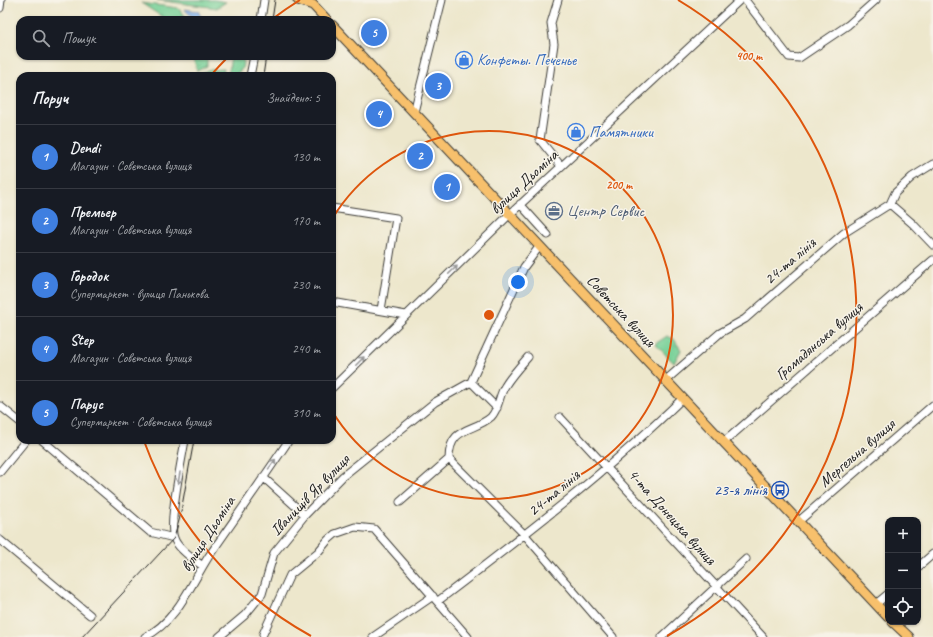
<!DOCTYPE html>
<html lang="uk">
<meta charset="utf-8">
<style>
:root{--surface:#171b24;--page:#20242c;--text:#f1f3f6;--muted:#9ea1a6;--line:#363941;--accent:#ea580c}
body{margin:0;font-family:Caveat,sans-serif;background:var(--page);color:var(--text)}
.controls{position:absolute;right:12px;bottom:12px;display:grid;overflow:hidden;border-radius:8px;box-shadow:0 1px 3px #0004}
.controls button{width:36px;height:36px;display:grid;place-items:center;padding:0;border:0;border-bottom:1px solid var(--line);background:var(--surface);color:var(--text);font:20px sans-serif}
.you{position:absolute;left:518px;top:282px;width:14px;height:14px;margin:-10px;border:3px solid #fff;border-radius:50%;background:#1a73e8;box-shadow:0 0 0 6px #1a73e833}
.badge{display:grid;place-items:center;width:26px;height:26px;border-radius:50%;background:var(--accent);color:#fff;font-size:13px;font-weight:700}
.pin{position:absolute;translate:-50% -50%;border:2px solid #fff;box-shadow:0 1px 4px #0006}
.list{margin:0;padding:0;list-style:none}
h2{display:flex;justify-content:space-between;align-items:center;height:52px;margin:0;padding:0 16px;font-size:17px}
h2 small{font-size:13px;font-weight:400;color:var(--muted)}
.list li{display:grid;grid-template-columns:26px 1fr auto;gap:12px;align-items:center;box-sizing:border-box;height:64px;padding:0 16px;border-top:1px solid var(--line)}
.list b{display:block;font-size:15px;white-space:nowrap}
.list p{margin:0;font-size:13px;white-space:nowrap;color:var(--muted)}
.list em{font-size:13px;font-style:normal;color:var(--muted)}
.icon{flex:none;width:22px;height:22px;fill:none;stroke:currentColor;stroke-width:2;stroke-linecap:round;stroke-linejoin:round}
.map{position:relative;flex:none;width:933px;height:637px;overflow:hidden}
.search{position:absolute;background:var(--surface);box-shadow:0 1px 3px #0004;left:16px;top:16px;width:320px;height:44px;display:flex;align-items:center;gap:10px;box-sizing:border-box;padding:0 14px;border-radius:12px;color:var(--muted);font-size:15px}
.panel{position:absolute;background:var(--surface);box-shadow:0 1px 3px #0004;left:16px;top:72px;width:320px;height:372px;border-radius:12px}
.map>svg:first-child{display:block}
.grass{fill:url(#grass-tufts);stroke:#497659}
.water{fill:#83b5f0;stroke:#506886}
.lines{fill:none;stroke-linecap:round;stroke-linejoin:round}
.minor-casing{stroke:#3b3a36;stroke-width:9}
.major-casing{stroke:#3b3a36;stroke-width:11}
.minor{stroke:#fff;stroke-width:7}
.major{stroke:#f7c06c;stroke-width:9}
.tram{stroke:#1c1c1c;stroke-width:1}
.oneway{stroke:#999}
.ring{fill:none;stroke:#de560d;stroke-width:2}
.labels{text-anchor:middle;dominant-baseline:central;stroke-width:3;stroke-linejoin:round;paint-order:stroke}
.shop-label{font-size:16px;fill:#366cbe;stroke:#f7f3e8;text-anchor:start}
.street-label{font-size:16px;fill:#1c1c1c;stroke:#f7f3e8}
.service-label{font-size:16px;fill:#4e5e75;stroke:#f7f3e8;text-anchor:start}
.transit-label{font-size:16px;fill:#164399;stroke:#f7f3e8;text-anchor:end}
.centre{fill:#de560d;stroke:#f7f3e8;stroke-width:2}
.ring-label{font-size:12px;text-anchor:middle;font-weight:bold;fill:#de560d;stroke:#f7f3e8;stroke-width:3;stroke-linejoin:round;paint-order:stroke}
</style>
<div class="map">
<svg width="933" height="637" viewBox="0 0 933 637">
<defs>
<pattern id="grass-tufts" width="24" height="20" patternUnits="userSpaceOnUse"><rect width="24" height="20" fill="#76d096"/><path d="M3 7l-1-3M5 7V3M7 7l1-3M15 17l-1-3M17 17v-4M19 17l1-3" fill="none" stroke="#66b281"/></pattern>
</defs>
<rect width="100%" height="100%" fill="#f7f3e8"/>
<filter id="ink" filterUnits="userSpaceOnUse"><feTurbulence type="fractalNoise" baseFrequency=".025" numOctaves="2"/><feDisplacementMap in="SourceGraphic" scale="8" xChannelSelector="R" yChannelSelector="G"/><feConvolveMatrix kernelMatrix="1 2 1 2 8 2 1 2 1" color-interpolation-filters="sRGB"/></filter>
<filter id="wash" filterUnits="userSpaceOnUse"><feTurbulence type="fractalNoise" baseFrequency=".012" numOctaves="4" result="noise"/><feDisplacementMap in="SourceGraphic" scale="16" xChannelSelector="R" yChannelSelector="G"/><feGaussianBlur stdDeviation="0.9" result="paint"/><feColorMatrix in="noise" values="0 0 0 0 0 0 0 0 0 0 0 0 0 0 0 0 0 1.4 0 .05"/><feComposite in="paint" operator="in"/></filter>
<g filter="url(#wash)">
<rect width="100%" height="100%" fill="#ede7cc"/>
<!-- grass -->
<path class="grass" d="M157 0H214L226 2 217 8Z
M141 3 178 8 189 20H167Z
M193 56H207V66L197 71Z
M231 56H244L242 69 234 76H228Z
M224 69 223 76H198V74L209 70Z
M667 336 674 339 681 350 674 363 655 344Z"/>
<!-- water -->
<path class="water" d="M184 9 198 11 203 20H196Z"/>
</g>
<g filter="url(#ink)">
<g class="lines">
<!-- minor casing -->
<g class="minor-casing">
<path id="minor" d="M558 0 551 23 554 44 540 140 561 166
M745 0 789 57 799 58 848 25 876 0
M0 8 1 0
M261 20 264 0
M250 76 254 56
M414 112 442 0
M520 204 548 235
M890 204 913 224 933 245
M332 208 396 218 381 310
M332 302 406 315
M666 380 720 333 745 319 844 233 890 204 895 193 912 177 933 164
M471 382 524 267 539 247
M471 382 497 408
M332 388 509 215 740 0
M0 406 20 422
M560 417 763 637
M42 440 150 532 174 538
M185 440C182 459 168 523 174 538 177 548 194 560 203 566
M724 442 933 260
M449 459 525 535 613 637
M0 472 26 440
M263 477 305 515
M400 502 449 459C449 426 474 432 491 417 499 409 499 395 505 386 511 376 520 366 528 357
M799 521 933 405
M0 540 90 615
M918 567 933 554
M438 601C522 537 607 472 683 398
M876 604 888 594
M263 634 290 575 318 552 328 540 335 534 355 527 374 529 468 637
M145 637C177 621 191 584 209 556 236 517 263 479 289 440
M219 637 245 615 262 594 274 553 305 515 343 476 435 402 471 382
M373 637 433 596
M662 637 746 559"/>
</g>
<!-- major casing -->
<g class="major-casing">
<path id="major" d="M298 0 313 5 327 20
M332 25 888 617
M893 622 909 637"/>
</g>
<!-- minor -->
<use href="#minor" class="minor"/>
<!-- major -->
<use href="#major" class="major"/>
<!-- tram -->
<path class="tram" d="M272 20 275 0
M263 76 266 56
M82 637 174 538 180 517 194 440"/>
</g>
<!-- one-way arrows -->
<defs><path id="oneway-shaft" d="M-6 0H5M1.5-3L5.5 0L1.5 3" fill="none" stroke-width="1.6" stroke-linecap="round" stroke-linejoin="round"/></defs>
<g class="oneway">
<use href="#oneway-shaft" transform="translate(453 270) rotate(-44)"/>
<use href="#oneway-shaft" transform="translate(360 361) rotate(-45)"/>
<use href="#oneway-shaft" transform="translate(272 464) rotate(-54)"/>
<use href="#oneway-shaft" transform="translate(179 478) rotate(100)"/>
</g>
</g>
<!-- distance rings -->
<g class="ring">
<path d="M332 219A184 184 0 1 1 332 411"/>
<path d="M311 636A367 367 0 0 1 144 441M212 74A367 367 0 0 1 227 58M271 20A367 367 0 0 1 300 0M678 0A367 367 0 0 1 667 636"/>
</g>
<!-- icons -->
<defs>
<g id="shop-ring" transform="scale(0.9)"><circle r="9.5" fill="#f7f3e8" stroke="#3f7fe0" stroke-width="1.5"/><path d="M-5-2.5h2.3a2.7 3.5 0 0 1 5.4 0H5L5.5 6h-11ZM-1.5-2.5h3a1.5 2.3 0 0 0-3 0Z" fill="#3f7fe0"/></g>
<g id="office-ring" transform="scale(0.9)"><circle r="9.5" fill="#f7f3e8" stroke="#5c6f8a" stroke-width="1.5"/><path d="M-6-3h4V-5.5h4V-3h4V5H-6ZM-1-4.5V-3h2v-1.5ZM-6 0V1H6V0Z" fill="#5c6f8a"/></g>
<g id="bus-ring" transform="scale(0.9)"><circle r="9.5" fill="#f7f3e8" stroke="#1a4fb4" stroke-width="1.5"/><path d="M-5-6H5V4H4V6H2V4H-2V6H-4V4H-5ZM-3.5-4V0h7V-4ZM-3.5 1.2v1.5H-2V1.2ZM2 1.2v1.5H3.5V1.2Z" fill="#1a4fb4"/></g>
</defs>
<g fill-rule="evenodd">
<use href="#shop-ring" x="464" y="60"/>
<use href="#shop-ring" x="576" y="132"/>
<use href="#office-ring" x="554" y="211"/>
<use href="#bus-ring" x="780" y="490"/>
</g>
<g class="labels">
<!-- shop labels -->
<g class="shop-label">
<text x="477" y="60">Конфеты. Печенье</text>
<text x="589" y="132">Памятники</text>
</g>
<!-- street labels -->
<g class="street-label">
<text transform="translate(524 182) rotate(-43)">вулиця Дьоміна</text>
<text transform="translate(790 261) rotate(-41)">24-та лінія</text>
<text transform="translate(621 311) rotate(47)">Совєтська вулиця</text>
<text transform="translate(819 341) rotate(-41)">Громадянська вулиця</text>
<text transform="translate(857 453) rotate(-41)">Мергельна вулиця</text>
<text transform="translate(554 493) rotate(-40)">24-та лінія</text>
<text transform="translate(310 495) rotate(-46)">Іванищів Яр вулиця</text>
<text transform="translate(672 517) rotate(48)">4-та Донецька вулиця</text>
<text transform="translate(208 534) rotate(-57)">вулиця Дьоміна</text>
</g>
<!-- service labels -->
<g class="service-label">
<text x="567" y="211">Центр Сервис</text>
</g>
<!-- transit labels -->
<g class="transit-label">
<text x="767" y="490">23-я лінія</text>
</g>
</g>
<circle cx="489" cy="315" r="6" class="centre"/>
<g class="ring-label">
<text x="749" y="60">400 m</text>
<text x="619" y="189">200 m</text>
</g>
</svg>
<div class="controls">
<button>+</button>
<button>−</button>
<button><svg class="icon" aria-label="locate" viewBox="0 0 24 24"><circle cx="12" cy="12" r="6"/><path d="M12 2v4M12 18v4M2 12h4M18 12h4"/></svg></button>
</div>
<div class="you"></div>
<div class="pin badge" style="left:447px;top:187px;background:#3f7fe0">1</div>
<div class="pin badge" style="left:420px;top:156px;background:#3f7fe0">2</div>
<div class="pin badge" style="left:438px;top:86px;background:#3f7fe0">3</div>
<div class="pin badge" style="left:379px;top:114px;background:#3f7fe0">4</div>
<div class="pin badge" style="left:374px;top:33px;background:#3f7fe0">5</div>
<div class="search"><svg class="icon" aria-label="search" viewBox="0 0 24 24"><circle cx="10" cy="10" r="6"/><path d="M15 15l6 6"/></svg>Пошук</div>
<section class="panel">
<h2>Поруч<small>Знайдено: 5</small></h2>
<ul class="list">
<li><span class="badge" style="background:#3f7fe0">1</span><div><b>Dendi</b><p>Магазин · Совєтська вулиця</p></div><em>130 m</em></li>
<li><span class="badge" style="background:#3f7fe0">2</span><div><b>Премьер</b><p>Магазин · Совєтська вулиця</p></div><em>170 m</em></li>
<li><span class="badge" style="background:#3f7fe0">3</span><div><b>Городок</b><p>Супермаркет · вулиця Панькова</p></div><em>230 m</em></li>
<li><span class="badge" style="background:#3f7fe0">4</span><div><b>Step</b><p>Магазин · Совєтська вулиця</p></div><em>240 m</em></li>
<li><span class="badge" style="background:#3f7fe0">5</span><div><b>Парус</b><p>Супермаркет · Совєтська вулиця</p></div><em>310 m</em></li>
</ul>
</section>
</div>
